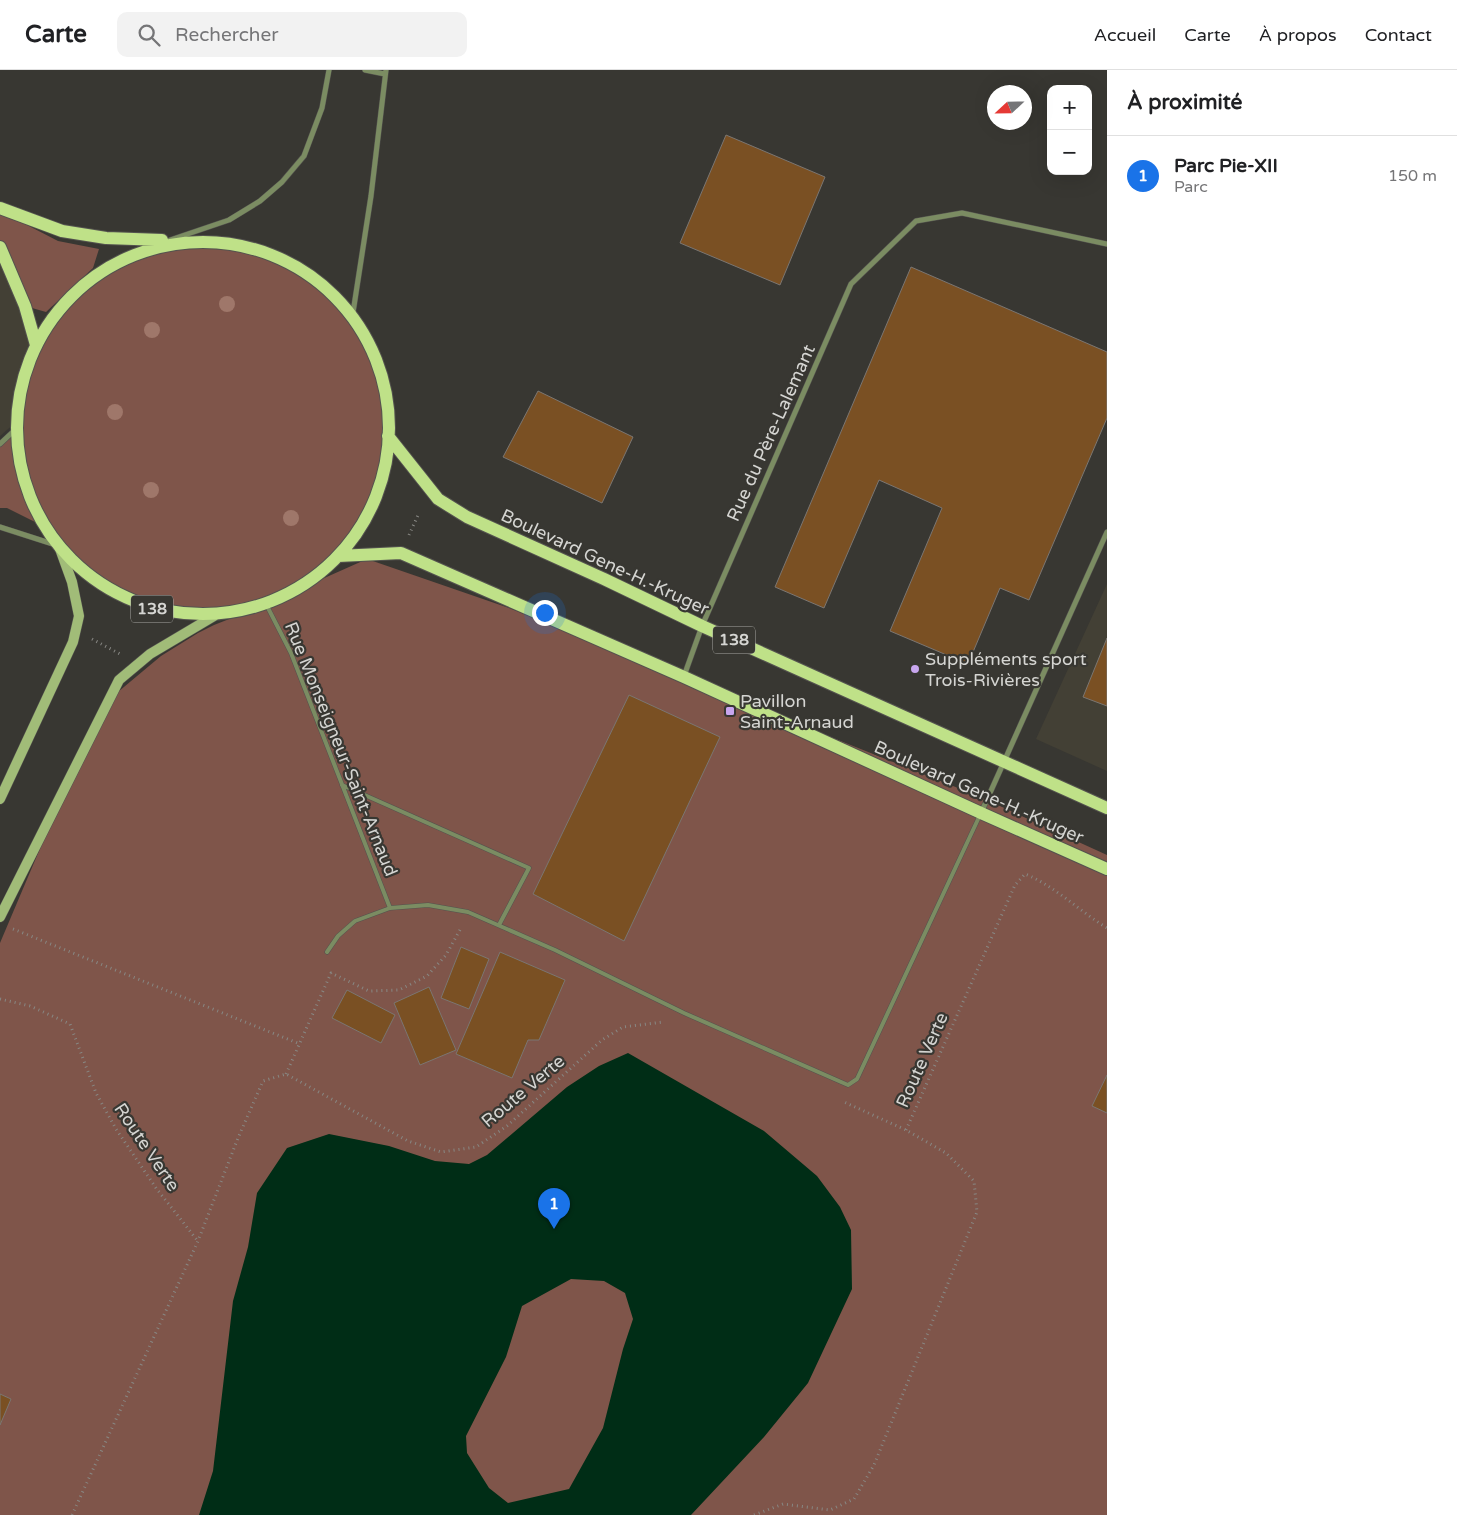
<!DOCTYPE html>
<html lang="fr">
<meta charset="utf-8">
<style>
:root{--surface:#fff;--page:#f2f2f2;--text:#202124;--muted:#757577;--line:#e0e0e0;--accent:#1a73e8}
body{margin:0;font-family:"Varela Round",sans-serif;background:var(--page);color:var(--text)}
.controls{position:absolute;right:15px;top:15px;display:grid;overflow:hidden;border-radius:10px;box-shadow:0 5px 20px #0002}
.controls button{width:45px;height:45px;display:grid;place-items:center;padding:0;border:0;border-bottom:1px solid var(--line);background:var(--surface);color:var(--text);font:25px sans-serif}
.compass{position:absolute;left:987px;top:15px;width:45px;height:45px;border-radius:50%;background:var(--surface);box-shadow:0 5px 20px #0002;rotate:248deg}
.you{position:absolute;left:544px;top:542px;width:18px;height:18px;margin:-12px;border:4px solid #fff;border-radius:50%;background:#1a73e8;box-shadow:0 0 0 8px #1a73e833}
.badge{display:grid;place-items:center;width:32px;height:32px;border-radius:50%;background:var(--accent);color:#fff;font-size:16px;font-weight:700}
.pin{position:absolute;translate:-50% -41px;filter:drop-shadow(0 1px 2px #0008)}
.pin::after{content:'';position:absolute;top:26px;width:18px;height:15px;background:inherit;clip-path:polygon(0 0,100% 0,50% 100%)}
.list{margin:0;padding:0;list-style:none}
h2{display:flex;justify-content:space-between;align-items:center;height:65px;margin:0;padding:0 20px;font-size:21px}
h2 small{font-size:16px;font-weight:400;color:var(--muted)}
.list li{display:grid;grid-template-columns:32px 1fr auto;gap:15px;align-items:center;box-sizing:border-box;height:80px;padding:0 20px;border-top:1px solid var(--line)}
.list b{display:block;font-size:19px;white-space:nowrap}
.list p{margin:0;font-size:16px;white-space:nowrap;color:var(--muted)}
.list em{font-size:16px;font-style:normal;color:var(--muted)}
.icon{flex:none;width:28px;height:28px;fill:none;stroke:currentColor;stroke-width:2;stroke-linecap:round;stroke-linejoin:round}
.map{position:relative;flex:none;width:1107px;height:1445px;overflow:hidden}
header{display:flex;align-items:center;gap:30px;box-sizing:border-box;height:70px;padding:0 25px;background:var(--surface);border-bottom:1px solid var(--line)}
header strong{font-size:24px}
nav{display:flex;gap:28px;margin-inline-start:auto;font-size:18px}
.search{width:350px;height:45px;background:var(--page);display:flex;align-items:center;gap:12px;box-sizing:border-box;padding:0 18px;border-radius:10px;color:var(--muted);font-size:19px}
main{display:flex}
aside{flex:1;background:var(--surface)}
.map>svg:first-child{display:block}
.built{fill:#434035}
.green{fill:#7f554a}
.water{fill:#002d16;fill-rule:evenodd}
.building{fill:#7a5023;stroke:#7b7672}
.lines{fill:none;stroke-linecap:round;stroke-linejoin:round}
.lane-casing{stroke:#54534f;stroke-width:5}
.street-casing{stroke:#54534f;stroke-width:6}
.secondary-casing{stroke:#54534f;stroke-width:11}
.primary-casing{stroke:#54534f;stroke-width:14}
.path{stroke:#888884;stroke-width:3;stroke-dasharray:1 4;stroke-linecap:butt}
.lane{stroke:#7b8c62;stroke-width:4}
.street{stroke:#7b8c62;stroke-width:5}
.secondary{stroke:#a1bc78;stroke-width:10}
.primary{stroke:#bfe188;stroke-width:12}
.tree{fill:#9f776a}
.poi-dot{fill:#c8a6ef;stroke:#383732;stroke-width:2}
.labels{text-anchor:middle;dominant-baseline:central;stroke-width:4.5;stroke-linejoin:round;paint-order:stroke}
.shield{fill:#383732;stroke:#a6a6a2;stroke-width:1}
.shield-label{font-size:16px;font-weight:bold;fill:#d5d5d2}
.street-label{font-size:18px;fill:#d5d5d2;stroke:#383732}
.poi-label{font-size:18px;fill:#d5d5d2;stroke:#383732;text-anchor:start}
</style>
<header>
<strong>Carte</strong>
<div class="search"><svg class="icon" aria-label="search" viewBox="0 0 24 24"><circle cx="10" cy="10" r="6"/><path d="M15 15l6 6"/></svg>Rechercher</div>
<nav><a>Accueil</a><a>Carte</a><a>À propos</a><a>Contact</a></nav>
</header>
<main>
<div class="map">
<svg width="1107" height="1445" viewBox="0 0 1107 1445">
<rect width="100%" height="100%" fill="#383732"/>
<!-- built -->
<path class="built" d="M0 181 33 276 19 307 16 352 0 366Z
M1107 514V701L1036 669Z"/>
<!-- green -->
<path class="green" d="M0 141 58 171 99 179 93 198 46 242 25 236 0 177Z
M19 357a184 184 0 1 1 368 0a184 184 0 1 1-368 0Z
M14 361C13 393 28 425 39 454L7 438H0V376Z
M367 489 509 538 978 726 1107 785V1445H0V873L100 637 161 586 198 563 214 555 257 538Z"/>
<!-- water -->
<path class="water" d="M628 983 764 1061 817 1106 840 1137 851 1160 852 1219 808 1313 764 1367 691 1445H199L213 1401 233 1231 248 1177 257 1123 287 1078 329 1064 389 1076 435 1091 469 1094 487 1085 567 1017 599 996ZM571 1209 604 1211 625 1223 633 1249 623 1279 603 1358 569 1419 508 1433 489 1418 467 1383 466 1366 506 1287 522 1236Z"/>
<!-- building -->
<path class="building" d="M726 65 825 107 780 215 680 173Z
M911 197 1107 282V348L1029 530 1000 518 968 594 890 561 942 438 879 410 824 538 775 517Z
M538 321 633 367 602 433 503 387Z
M1107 568V636L1083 627Z
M629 625 720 667 624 871 533 824Z
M461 877 489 889 469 939 441 928Z
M500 882 565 910 539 970H528L512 1008 456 984Z
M429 917 456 980 420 995 394 933Z
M347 920 395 945 381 973 332 948Z
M1107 1005V1043L1092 1036Z
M0 1324 11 1329 0 1355Z"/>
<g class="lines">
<!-- lane casing -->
<g class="lane-casing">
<path id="lane" d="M265 532 291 583 390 838
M342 715 529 798 499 855
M327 882 338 866 355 851 390 838 428 835 468 842 555 880 684 943 848 1015 857 1009 980 745"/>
</g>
<!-- street casing -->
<g class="street-casing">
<path id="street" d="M365 0 385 4
M170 170 229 150 260 131 282 112 304 86 322 38 329 0
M352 249 371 126 386 0
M0 374 17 358
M0 457 59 476
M684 606 702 556 851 214 916 151 962 143 1107 174
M981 743 1107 462"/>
</g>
<!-- secondary casing -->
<g class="secondary-casing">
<path id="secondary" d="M0 729 73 572 79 546 72 512 59 476
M0 847 119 610 150 584 214 546"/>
</g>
<!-- primary casing -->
<g class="primary-casing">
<path id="primary" d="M0 138 62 161 106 168 162 170
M17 358a186 186 0 1 1 372 0a186 186 0 1 1-372 0Z
M0 177 25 236 36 275
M388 366 438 429 467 447 604 509 702 556 1107 738
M338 486 401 483 684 607 981 743 1107 799"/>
</g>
<!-- path -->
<path class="path" d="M409 465 419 443
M92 569 120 584
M13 859 300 974
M0 929 30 936 70 954 96 1023 116 1059 156 1118 197 1170
M286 1004 331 903 369 921 399 920 427 906 446 885 461 858
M906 1060 1015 815 1025 804C1055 816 1079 841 1107 858
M72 1445 198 1171 238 1068 263 1011 286 1004 408 1071 441 1082 476 1077 507 1056 602 970 623 957 663 952
M754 1445 783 1434 830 1440 854 1429 874 1395 977 1142 974 1111 946 1083 906 1060 844 1032"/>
<!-- lane -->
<use href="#lane" class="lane"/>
<!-- street -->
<use href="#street" class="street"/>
<!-- secondary -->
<use href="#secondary" class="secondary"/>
<!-- primary -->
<use href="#primary" class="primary"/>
</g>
<!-- trees -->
<g class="tree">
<circle cx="227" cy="234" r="8"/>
<circle cx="152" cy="260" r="8"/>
<circle cx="115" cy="342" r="8"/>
<circle cx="151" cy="420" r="8"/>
<circle cx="291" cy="448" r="8"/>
</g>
<!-- markers -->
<g class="poi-dot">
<circle cx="915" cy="599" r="5"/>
<rect x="725" y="636" width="10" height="10" rx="2.5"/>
</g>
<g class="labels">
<!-- shield labels -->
<g class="shield">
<rect x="131" y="525.5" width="42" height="27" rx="4"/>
<rect x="713" y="556.5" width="42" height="27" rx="4"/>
</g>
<g class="shield-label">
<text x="152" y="539">138</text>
<text x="734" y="570">138</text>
</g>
<!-- street labels -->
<g class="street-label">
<text transform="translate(771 363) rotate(-66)">Rue du Père-Lalemant</text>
<text transform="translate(605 492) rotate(25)">Boulevard Gene-H.-Kruger</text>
<text transform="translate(341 679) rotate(68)">Rue Monseigneur-Saint-Arnaud</text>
<text transform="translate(979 722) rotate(24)">Boulevard Gene-H.-Kruger</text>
<text transform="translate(922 990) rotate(-66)">Route Verte</text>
<text transform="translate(523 1021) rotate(-40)">Route Verte</text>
<text transform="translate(147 1077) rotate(56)">Route Verte</text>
</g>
<!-- poi labels -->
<g class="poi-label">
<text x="925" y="589">Suppléments sport<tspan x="925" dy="21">Trois-Rivières</tspan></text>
<text x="740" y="631">Pavillon<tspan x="740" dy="21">Saint-Arnaud</tspan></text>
</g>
</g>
</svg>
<div class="controls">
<button>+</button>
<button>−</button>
</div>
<svg class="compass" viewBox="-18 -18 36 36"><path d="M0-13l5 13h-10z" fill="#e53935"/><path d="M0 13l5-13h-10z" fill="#757577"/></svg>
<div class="you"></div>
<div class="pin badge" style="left:554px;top:1159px">1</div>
</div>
<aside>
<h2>À proximité<small></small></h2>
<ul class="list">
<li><span class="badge">1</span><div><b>Parc Pie-XII</b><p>Parc</p></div><em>150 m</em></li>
</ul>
</aside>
</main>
